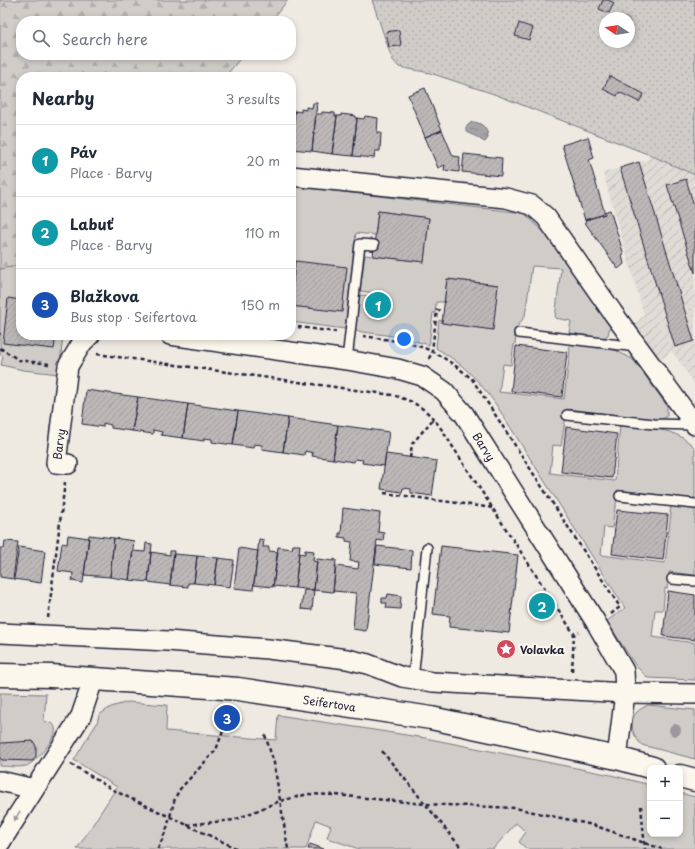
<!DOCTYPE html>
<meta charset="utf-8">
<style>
:root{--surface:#fff;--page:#f6f6f7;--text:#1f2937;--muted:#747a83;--line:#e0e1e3;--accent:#1a73e8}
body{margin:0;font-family:"Playpen Sans",sans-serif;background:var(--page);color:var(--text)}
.controls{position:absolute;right:12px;bottom:12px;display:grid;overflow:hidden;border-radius:8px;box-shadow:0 2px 6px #0003}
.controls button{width:36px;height:36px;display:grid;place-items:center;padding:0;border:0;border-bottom:1px solid var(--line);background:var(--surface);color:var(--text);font:20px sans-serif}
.compass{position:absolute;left:599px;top:12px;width:36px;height:36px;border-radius:50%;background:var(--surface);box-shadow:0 2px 6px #0003;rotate:282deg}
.you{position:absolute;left:404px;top:339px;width:14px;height:14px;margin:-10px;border:3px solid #fff;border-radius:50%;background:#1a73e8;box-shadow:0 0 0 6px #1a73e833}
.badge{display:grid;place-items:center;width:26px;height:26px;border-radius:50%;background:var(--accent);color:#fff;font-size:13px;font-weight:700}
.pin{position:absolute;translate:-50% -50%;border:2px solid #fff;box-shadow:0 1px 4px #0006}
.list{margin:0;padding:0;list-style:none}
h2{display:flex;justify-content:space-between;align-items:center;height:52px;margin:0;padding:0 16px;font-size:17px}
h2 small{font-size:13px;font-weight:400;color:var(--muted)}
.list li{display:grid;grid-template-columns:26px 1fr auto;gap:12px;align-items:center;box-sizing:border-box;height:72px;padding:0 16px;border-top:1px solid var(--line)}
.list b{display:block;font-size:15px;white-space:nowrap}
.list p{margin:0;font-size:13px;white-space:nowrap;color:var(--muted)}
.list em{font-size:13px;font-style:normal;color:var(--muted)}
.icon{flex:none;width:22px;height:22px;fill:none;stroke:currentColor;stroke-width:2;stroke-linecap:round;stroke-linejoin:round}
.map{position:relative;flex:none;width:695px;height:849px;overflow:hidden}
.search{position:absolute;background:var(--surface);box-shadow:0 2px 6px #0003;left:16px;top:16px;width:280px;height:44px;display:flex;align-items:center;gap:10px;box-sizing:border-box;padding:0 14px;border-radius:16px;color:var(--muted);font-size:15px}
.panel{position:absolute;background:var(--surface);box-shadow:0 2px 6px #0003;left:16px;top:72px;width:280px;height:268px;border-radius:16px}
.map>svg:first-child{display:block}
.industrial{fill:url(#industrial-furrows)}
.grass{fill:#d0cdc9;stroke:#797882}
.forest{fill:url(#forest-firs);stroke:#797882}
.garden{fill:url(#garden-dots);stroke:#797882;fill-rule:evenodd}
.water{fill:url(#water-ripples);stroke:#716f7c}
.building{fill:url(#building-hatch);stroke:#22223b}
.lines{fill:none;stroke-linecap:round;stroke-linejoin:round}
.lane-casing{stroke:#22223b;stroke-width:12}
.street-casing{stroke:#22223b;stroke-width:22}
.secondary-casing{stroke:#22223b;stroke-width:25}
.path{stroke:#22223b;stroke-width:2.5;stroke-dasharray:4 3;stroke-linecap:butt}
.lane{stroke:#fbf7ec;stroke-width:9}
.street{stroke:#fbf7ec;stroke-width:19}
.secondary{stroke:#fbf7ec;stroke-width:22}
.tree{fill:#9a989e}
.oneway{fill:#99979c}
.labels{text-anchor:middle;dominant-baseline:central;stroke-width:4;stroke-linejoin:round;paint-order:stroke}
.street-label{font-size:11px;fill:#22223b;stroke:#fbf7ec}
.poi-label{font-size:11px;font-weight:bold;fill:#22223b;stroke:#fbf7ec;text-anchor:start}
</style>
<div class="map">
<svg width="695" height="849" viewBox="0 0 695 849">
<defs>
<pattern id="industrial-furrows" width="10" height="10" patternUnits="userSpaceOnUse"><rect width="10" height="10" fill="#dfdbd5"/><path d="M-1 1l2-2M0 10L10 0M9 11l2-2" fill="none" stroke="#bfbcb8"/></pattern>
<pattern id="forest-firs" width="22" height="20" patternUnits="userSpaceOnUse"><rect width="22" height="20" fill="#d0cdc9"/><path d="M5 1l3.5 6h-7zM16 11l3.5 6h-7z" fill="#b2b0ae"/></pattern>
<pattern id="garden-dots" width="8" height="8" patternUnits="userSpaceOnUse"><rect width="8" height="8" fill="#d0cdc9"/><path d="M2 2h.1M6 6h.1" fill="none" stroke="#b2b0ae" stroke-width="1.8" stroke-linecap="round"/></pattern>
<pattern id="water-ripples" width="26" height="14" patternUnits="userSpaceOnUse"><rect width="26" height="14" fill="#a6a3a7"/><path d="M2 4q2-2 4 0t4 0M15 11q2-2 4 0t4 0" fill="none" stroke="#878489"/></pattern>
<pattern id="building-hatch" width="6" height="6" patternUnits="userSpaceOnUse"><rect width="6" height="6" fill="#bcb8b8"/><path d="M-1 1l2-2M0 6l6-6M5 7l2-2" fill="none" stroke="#a19e9f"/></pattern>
</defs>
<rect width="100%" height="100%" fill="#eeeae2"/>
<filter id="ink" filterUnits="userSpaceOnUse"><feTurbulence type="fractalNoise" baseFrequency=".025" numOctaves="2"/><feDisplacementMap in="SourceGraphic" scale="8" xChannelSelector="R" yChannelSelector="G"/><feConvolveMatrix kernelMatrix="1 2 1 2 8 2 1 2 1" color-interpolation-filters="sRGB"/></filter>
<g filter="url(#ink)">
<!-- industrial -->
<path class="industrial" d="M650 155 695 175V385L672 351 659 361 634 326 644 315 603 173 648 159Z"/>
<!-- grass -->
<path class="grass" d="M291 186 524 213 572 259 581 285 610 326 608 335 603 338 569 333 571 321 555 318 561 268 532 266 525 316 517 327 515 344H514L511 365 503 364 499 392 564 399 570 350 569 349 570 343 605 348 615 350 632 359 639 367 667 406V416L661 420 567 409 561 446 553 445 550 473 615 481 620 425C647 428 676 427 695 448V499L617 490 616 507H615L612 528 604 527 601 555 665 563 671 513H670L671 506 695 509V575L669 572 667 589 665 588 663 610H655L652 637 695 643V680L648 678 635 665 607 621 625 608 495 403C476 377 463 364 436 348L439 320 442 321V323L492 329 498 285 447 279 444 302H436L435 313H433L429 345 401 337 355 331 360 295 371 296 369 316 376 317 379 297H376L377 293 360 291 365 255 424 262 429 218 378 211 375 235 356 233 345 329 291 322V306L342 311 295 261 293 285H291Z
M21 265V335H63L59 374 23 370 1 365 3 356 0 355V269Z
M0 693 46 694 44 721 53 724C55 727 56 729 55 733 52 742 35 763 26 766 18 768 8 766 0 766Z
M128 702 167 705 166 731 276 740 278 715 425 738 611 775 650 785V834H680V793L695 797V849H527L519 842 526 832 516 823 493 849H359L327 838 331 826 316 820 306 849H77L117 787 74 760 97 723 99 715 111 707Z
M648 705 695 710V759L642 745C634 738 627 722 637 712 640 709 644 707 648 705Z"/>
<!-- forest -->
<path class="forest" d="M0 0H288L271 21H21V55H243L225 77H21V265L0 269Z"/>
<!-- garden -->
<path class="garden" d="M372 0H695V175L650 155 494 94 430 73 399 67 392 59ZM605 18H629V42H605Z"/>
<!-- water -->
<path class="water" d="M472 122C482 122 488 129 488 138L485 142C482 141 480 139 477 137 471 134 458 131 472 122Z"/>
<!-- building -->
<path class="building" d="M603 0H608L614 3 609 13 599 9Z
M519 23 533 28 529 40 515 36Z
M399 30 401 46 389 47 386 32Z
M610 76 644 94 639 102 619 92 617 96 603 89Z
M425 88 442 130 425 137 408 95Z
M313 103H317L312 151 291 149 295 111 301 112V109L306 110V107L312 108Z
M291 108H293V111H295L291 149Z
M322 112 335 113V116H337L332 154 312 151 316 114H322Z
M341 114 356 116 355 118H357L353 156 332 154 337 116H341Z
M365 116 378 118 377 133H381L380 151H375L374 158 353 156 357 118 364 119Z
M442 130 453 156 460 157 459 172 444 170 445 165 438 168 425 137Z
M588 137 594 158 589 160 605 214 585 220 562 145Z
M464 154 502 158 501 176 462 172Z
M639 162 694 341 675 347 620 168Z
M686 179 695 210V273L667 185Z
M610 210 624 255H622L624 264 618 269 586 224 585 220 605 214 604 212Z
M378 211 429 218 424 262 373 256Z
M295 261 347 267 342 312 291 306Z
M447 279 498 285 493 330 442 323Z
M8 298 21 300V335H56L54 349 3 343Z
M516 346 567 352 562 397 511 391Z
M86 390 138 397 132 431 111 428V425L103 423V427L82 424Z
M138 397 188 404 183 438 161 435 162 432 153 430V434L132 431Z
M188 404 238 411 233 445 212 442V439L204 438V441L183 438Z
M238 411 288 418 283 452 262 449V445L254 444 253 448 233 445Z
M288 418 338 425 333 459 312 456 313 453 305 451 304 455 283 452Z
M338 425 389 432 384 466 362 463 363 460 355 459 354 462 333 459Z
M566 427 617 434 612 478 561 472Z
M386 454 437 461 432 496 411 493V489L403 488 402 492 381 489Z
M343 508 380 513 378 532 384 533 383 541 377 540 366 631 353 629 356 593 333 591 336 566 358 569 359 562 350 561 352 542 346 541V538L339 537V533L341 534Z
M617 510 668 515 663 560 612 554Z
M68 535 89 538 83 583 72 581 73 573 58 571 62 543 67 544Z
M89 535 114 538 110 577 84 575Z
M114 538 134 541 129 580 110 577Z
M259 539 264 540 263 547H269V551L278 552 273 587 254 585Z
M5 541 18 542 13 579 0 577V548H4Z
M146 543 152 544 148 582 129 580 133 551 145 552Z
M293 545H300L295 588 273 586 278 547 292 549Z
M377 546 412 550 411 568 375 564Z
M441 546 518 555 509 633 449 627 450 616 433 614Z
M19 547 45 551 41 583 14 579Z
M239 548 258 551 253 590 234 588Z
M305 550 314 551 313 561 317 562 314 590 295 588 299 553 305 554Z
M170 551H174L170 585 148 582 151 552 170 555Z
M174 554 197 556 194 583H188V587L170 585Z
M197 556 218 558 214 585 194 583Z
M218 558 234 560 230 587 214 585Z
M317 559 334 561V559L336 560 333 592 314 590Z
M304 590H314L312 610 301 609Z
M668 591 695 595V640L663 636Z
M388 594 401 596 400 609 386 608 387 603H382V598H387Z
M221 711 235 713 234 725 219 723Z
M33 741 36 746V756L33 761 2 760 0 758V745L1 743Z
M310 844 324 849H308Z"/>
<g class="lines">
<!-- lane casing -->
<g class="lane-casing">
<path id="lane" d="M519 333 637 347
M347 360 360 244 374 245
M567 415 654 424 694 425
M620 496 695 504
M672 579 695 581
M413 679 427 548"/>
</g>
<!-- street casing -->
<g class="street-casing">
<g id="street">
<path d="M291 176 506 198 532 205 546 217 613 313 695 425"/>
<path id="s1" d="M170 335 347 360 398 369 422 376 444 391 464 414 595 621 624 671 625 693 617 758"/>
<path id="s2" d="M68 464 56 463 68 366 82 343 90 335"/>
<path d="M0 633 168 641 268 649 347 659 368 664 402 677 433 682 625 693 695 694"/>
<path d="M0 781 34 789"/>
<path d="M0 843 81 716 93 680"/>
</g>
</g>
<!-- secondary casing -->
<g class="secondary-casing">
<g id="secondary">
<path id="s3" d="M0 675 51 676 238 689 431 718 617 758 653 768"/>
<path d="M680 776 695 780"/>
</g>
</g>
<!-- path -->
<path class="path" d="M291 292H292
M291 326 336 332
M0 334H1
M363 336C383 339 415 342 433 352 447 359 460 369 472 379L620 607 611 614
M0 348 19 360 49 364
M97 354 392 395C414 401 426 408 440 427L574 634
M429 359 432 351 437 310 443 311
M410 458 412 444 434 418
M384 493 493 508
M48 618 65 482
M572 671 574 634 579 632
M265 735 274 763 288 849
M382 751 462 849
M71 764 113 790 238 849
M641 806 645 849
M187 825 234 820 280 801 308 794 336 795 425 804 515 808 593 825 662 849
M158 849 167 828 175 798 180 789 216 750 223 731"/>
<!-- lane -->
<use href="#lane" class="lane"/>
<!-- street -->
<use href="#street" class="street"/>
<!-- secondary -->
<use href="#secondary" class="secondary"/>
</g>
<!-- trees -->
<circle class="tree" cx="675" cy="730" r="6"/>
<!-- one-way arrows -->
<defs><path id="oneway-solid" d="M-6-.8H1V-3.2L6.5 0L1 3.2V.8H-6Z"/></defs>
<use class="oneway" href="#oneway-solid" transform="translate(17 816) rotate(122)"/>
</g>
<!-- icons -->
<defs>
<g id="sight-disc" transform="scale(1)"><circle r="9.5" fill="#d1495b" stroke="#fbf7ec"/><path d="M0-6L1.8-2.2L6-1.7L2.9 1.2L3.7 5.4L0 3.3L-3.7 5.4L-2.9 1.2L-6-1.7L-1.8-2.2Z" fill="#fff"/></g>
</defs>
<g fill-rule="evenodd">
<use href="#sight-disc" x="506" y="649"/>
</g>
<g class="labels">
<!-- street labels -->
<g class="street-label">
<text stroke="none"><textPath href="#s2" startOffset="31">Barvy</textPath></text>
<text stroke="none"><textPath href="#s1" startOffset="351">Barvy</textPath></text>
<text stroke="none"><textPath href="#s3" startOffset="331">Seifertova</textPath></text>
</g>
<!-- poi labels -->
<g class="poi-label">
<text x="520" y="649">Volavka</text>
</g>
</g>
</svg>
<div class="controls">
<button>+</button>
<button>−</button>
</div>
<svg class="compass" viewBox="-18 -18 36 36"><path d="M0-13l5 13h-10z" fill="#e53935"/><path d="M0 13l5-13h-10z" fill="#747a83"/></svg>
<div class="you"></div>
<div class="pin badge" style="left:378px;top:305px;background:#0f9aa8">1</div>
<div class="pin badge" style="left:542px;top:606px;background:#0f9aa8">2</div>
<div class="pin badge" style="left:227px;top:718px;background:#1a4fb4">3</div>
<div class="search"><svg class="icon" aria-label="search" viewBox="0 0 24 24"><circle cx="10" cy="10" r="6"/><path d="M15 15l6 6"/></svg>Search here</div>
<section class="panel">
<h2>Nearby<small>3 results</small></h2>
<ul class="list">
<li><span class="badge" style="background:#0f9aa8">1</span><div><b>Páv</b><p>Place · Barvy</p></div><em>20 m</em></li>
<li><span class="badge" style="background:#0f9aa8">2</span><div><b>Labuť</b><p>Place · Barvy</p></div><em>110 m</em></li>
<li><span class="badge" style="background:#1a4fb4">3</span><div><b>Blažkova</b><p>Bus stop · Seifertova</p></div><em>150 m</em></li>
</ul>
</section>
</div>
